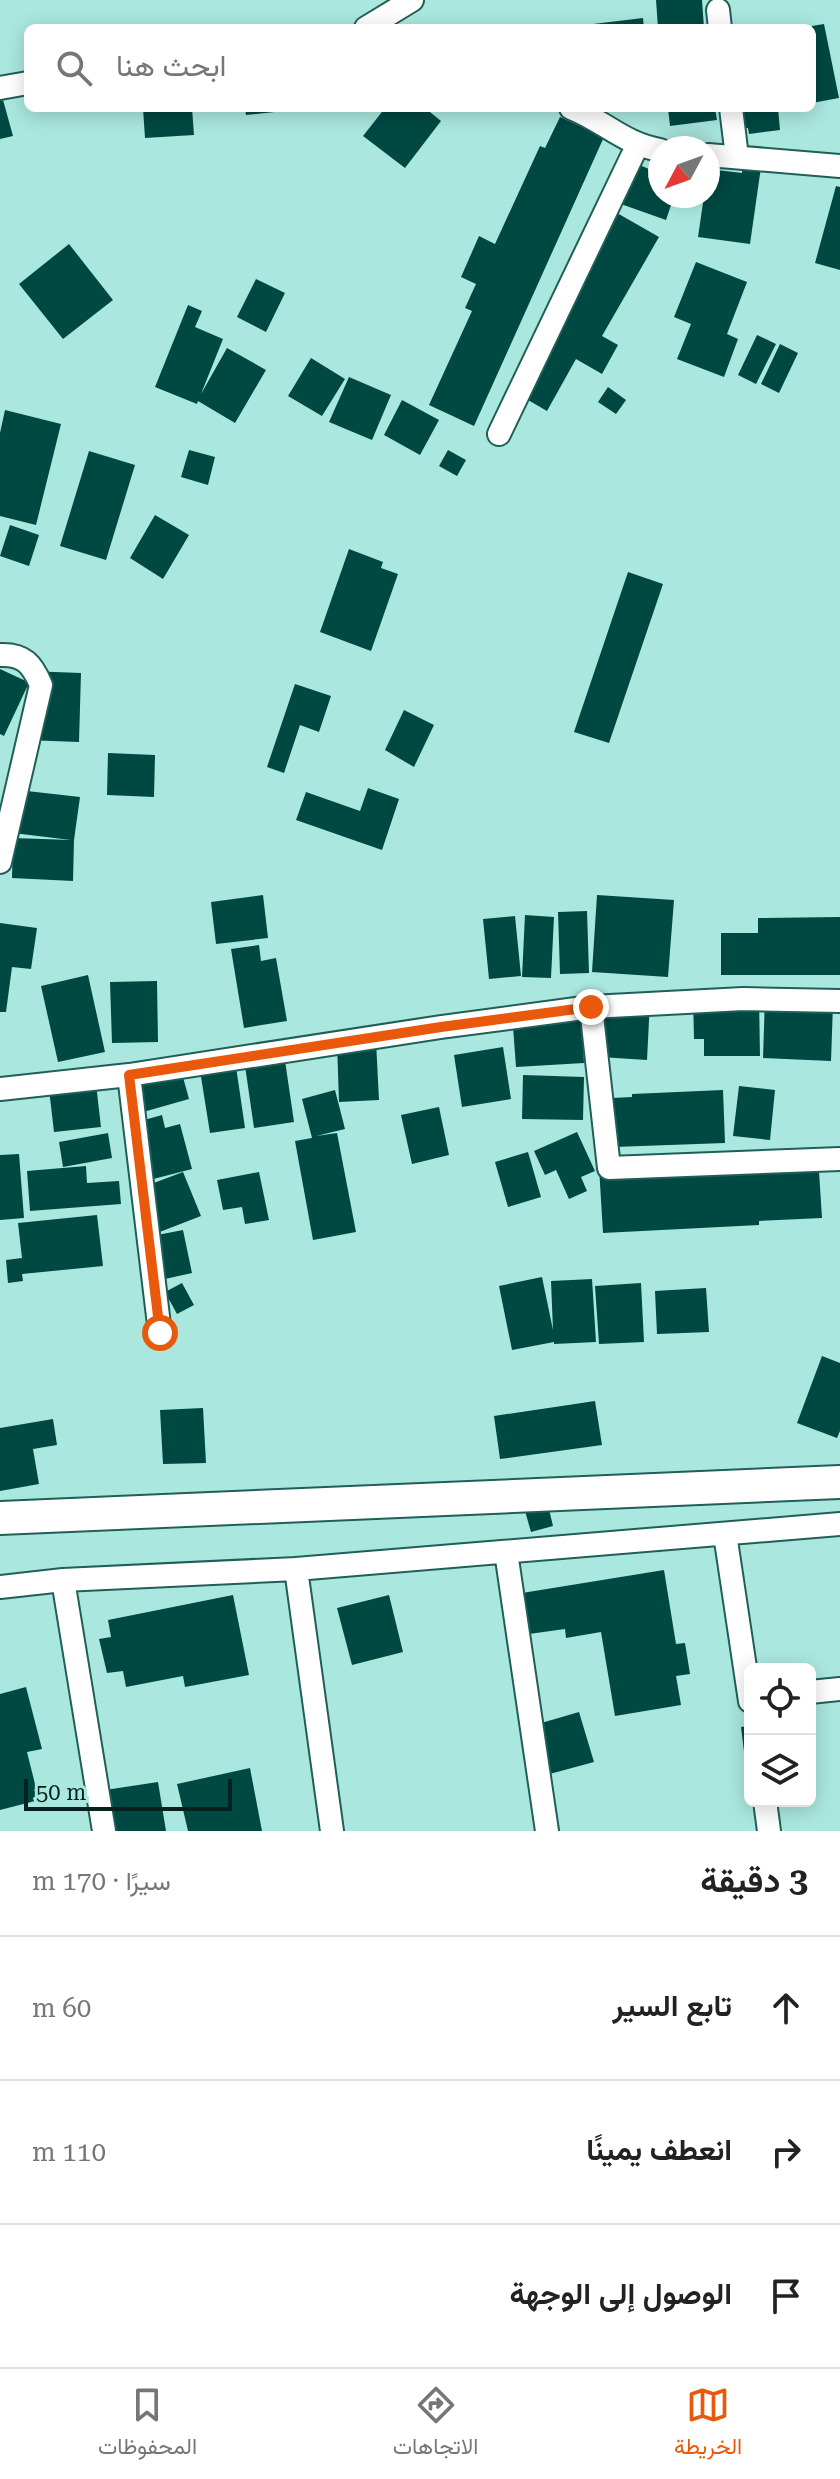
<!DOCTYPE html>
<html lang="ar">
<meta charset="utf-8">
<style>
:root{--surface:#fff;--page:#f6f6f6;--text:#222;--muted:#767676;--line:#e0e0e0;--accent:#ea580c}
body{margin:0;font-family:"Roboto Serif",Vazirmatn,serif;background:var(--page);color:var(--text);direction:rtl}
.controls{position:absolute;right:24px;bottom:24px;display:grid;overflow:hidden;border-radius:12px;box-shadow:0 4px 20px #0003}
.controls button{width:72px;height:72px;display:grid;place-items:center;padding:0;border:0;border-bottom:2px solid var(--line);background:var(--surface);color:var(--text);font:40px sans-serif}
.compass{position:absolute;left:648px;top:136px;width:72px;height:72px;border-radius:50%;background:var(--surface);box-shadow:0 4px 20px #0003;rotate:229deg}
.scale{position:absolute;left:24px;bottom:20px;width:208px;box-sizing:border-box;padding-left:8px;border:4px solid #07211e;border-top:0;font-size:22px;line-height:28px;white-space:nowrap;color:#07211e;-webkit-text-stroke:6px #aae8df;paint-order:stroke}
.stop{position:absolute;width:24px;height:24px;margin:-18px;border:6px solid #ea580c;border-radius:50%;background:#fff}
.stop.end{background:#ea580c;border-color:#fff;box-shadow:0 2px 8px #0008}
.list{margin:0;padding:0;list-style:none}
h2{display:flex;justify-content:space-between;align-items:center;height:104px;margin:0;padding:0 32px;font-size:34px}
h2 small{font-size:26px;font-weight:400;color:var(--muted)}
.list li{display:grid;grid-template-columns:52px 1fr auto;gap:24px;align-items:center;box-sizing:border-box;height:144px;padding:0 32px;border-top:2px solid var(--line)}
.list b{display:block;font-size:30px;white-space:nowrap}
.list em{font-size:26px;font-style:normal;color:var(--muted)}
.icon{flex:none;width:44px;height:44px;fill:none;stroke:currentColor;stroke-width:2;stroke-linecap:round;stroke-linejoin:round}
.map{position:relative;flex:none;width:840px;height:1831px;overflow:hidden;direction:ltr}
.search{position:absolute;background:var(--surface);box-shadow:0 4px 20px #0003;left:24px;right:24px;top:24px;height:88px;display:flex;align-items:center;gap:20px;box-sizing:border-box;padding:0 28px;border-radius:12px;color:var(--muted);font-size:30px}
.sheet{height:536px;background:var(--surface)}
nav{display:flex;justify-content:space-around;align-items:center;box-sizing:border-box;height:112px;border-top:2px solid var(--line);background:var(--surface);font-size:22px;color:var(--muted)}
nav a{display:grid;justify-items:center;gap:4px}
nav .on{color:var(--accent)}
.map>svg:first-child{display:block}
.building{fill:#004842}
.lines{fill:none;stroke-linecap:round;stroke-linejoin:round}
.street-casing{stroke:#205f58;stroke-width:26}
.secondary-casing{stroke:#205f58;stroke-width:36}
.street{stroke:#fff;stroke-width:22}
.secondary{stroke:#fff;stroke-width:32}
.route{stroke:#ea580c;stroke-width:10}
</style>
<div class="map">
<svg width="840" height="1831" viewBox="0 0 840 1831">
<rect width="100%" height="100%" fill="#aae8df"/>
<!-- building -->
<path class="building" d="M656 0H702L704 28H658Z
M643 18 644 28H585V25Z
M824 24 839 98 812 103V26Z
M0 89 13 136 0 139Z
M143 108H192L194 135 145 138Z
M245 108H293V110L246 115Z
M385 108H425L441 121 405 168 363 136Z
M668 108H715L717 120 670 126Z
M728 108H778L780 130 749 134 748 128 731 130Z
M560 117 604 137 474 426 429 405 472 311 465 308 476 284 461 277 479 236 495 244 540 146 545 148Z
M657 146 660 147V196H674L666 220 618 203 632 162 649 169Z
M743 165 761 167 750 244 698 237 704 196H708V169L742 173Z
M836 186 840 187V270L815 263Z
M610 209 659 237 602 336 618 345 602 374 576 359 547 411 516 393Z
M69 244 113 300 63 339 19 284Z
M696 262 747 282 727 334 738 339 724 377 677 359 691 324 674 317Z
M256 279 285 293 266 332 237 317Z
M188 305 202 311 195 327 223 339 201 394 227 348 266 370 235 423 198 401 197 404 155 387Z
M757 335 776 344 756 384 738 375Z
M780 344 798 353 779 393 761 384Z
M311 358 345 379 322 416 288 396Z
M349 377 391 395 372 440 329 422Z
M608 387 626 400 616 414 598 402Z
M402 400 439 420 420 455 384 435Z
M5 410 61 424 36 525 0 516V433Z
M189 450 215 457 208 485 181 477Z
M448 450 466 460 457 476 439 466Z
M89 451 135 465 106 560 60 546Z
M155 515 189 535 163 579 130 558Z
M10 525 39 535 29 566 0 556Z
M349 549 383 562 381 568 398 574 371 651 320 632Z
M628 572 663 584 609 743 574 732Z
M0 669 28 682V671L81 673 79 742 26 740 27 687 4 736 0 734Z
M295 684 331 696 319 732 300 725 284 773 267 767Z
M404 710 434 725 414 767 385 750Z
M108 753 155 755 154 797 107 795Z
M368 788 399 799 382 850 296 820 306 792 360 811Z
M18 790 80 797 74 840 73 881 12 878 13 838 71 840 13 833Z
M263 895 268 938 216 944 211 902Z
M597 895 674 900 668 977 592 972Z
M587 911 589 973 560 974 558 912Z
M525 915 554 917 551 978 522 977Z
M515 916 521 976 489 979 483 919Z
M840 917V975H721V933H758V918Z
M0 923 37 928 31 969 12 967 6 1012H0Z
M259 945 261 961 276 958 287 1021 244 1028 231 949Z
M88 975 105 1052 58 1062 41 986Z
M157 981 158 1042 112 1043 110 982Z
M693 995 759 997 760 1056H704V1039H694Z
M765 997 833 1004 831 1061 763 1058Z
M603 998 650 1001 647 1060 600 1057Z
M581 1009 584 1063 516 1067 512 1013Z
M376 1041 379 1100 339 1102 337 1043Z
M283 1047 294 1122 254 1128 243 1052Z
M503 1047 511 1099 462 1107 454 1055Z
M234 1053 245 1128 210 1133 198 1058Z
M178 1059 189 1099 136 1114 125 1074Z
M523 1075 584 1077 583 1120 522 1119Z
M96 1084 101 1127 54 1132 49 1089Z
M739 1086 775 1090 770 1140 733 1136Z
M335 1090 345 1129 316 1136 337 1133 356 1232 313 1240 295 1141 312 1138 302 1099Z
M723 1090 725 1143 614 1147 612 1098 632 1097V1094Z
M439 1107 449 1155 412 1164 401 1115Z
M162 1115 165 1128 180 1124 192 1169 134 1184 127 1158 138 1155 130 1124Z
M577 1132 595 1171 581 1177 587 1191 569 1199 556 1170 545 1175 534 1151Z
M108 1133 112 1158 63 1167 59 1142Z
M528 1152 541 1197 508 1207 495 1162Z
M19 1154 24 1218 0 1220V1155Z
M818 1156 822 1218 759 1221V1225L603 1233 599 1167Z
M86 1166 87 1183 119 1181 121 1204 30 1211 27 1171Z
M183 1172 201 1216 152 1235 135 1190Z
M259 1172 269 1220 245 1224 242 1207 223 1210 217 1180Z
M97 1215 103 1266 22 1274 23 1281 8 1283 6 1260 22 1258 18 1223Z
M183 1230 192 1273 156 1281 147 1237Z
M542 1277 553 1330 551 1281 592 1279 596 1342 554 1344V1342L512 1350 499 1286Z
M182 1283 194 1305 177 1314 165 1292Z
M641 1283 644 1342 599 1344 595 1286Z
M706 1288 709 1332 657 1334 655 1291Z
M822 1356 840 1363V1431L837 1438 797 1423Z
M595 1401 602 1445 500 1459 494 1416Z
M203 1408 206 1463 163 1464 160 1410Z
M53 1419 57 1445 33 1449 39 1484 0 1491V1428Z
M548 1505 553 1526 531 1532 525 1511Z
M664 1570 676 1644 685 1643 690 1674 676 1676 681 1705 615 1716 601 1632 566 1638 565 1629 529 1634 522 1593Z
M233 1595 249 1675 185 1687 183 1676 126 1687 123 1671 107 1673 99 1639 111 1637 108 1620Z
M389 1595 403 1652 352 1665 337 1608Z
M26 1687 42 1749 27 1752 39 1800 0 1810V1694Z
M579 1712 594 1762 546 1775 531 1726Z
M750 1726V1784H748L741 1727Z
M250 1768 262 1831H188L177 1784Z
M158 1782 166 1831H98L92 1792Z"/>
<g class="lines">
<!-- street casing -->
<g class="street-casing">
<path id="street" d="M718 10 720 28
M366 28 412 0
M0 88 28 83
M571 108C604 121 624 144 660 150
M731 108 737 157
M708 155 840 166
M499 434 637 146
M0 655C24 654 32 664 41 685L0 862
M591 1007 609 1168 840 1159
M129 1075 160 1333
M0 1089 129 1075 441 1027 591 1007 743 999 840 1001
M725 1534 750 1701
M506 1552 547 1831
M296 1569 332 1831
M63 1580 104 1831
M0 1587 63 1580 296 1569 840 1524
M810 1692 840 1689
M765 1801 769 1831"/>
</g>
<!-- secondary casing -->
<g class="secondary-casing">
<path id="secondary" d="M0 1518 840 1482"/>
</g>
<!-- street -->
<use href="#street" class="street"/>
<!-- secondary -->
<use href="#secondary" class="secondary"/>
</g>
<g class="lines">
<!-- route -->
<path class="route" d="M160 1333 129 1075 441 1027 591 1007"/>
</g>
</svg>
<div class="controls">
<button><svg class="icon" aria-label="locate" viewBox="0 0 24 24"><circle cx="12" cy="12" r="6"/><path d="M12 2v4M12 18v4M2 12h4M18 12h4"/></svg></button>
<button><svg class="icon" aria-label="layers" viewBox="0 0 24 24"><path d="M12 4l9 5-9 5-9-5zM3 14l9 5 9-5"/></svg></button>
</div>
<svg class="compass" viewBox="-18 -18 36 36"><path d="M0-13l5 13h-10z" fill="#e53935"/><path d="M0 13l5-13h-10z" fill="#767676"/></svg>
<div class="scale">50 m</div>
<div class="stop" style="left:160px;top:1333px"></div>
<div class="stop end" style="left:591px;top:1007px"></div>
<div class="search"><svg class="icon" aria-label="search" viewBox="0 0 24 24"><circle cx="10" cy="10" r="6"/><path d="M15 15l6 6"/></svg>ابحث هنا</div>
</div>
<section class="sheet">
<h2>3 دقيقة<small>سيرًا · 170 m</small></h2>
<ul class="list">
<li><svg class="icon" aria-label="ahead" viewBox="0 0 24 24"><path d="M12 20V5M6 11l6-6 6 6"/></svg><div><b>تابع السير</b></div><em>60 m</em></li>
<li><svg class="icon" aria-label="right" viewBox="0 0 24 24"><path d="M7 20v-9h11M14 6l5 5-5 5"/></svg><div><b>انعطف يمينًا</b></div><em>110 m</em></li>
<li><svg class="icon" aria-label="arrive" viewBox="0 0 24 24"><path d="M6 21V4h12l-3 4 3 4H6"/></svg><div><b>الوصول إلى الوجهة</b></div></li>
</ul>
</section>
<nav>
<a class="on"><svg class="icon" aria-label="map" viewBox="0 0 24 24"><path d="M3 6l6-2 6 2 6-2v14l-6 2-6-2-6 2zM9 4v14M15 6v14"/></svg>الخريطة</a>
<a><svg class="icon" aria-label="directions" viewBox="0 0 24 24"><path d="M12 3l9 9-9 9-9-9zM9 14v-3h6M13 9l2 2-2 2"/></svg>الاتجاهات</a>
<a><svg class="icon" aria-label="saved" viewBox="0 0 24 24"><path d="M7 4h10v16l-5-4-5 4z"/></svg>المحفوظات</a>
</nav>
